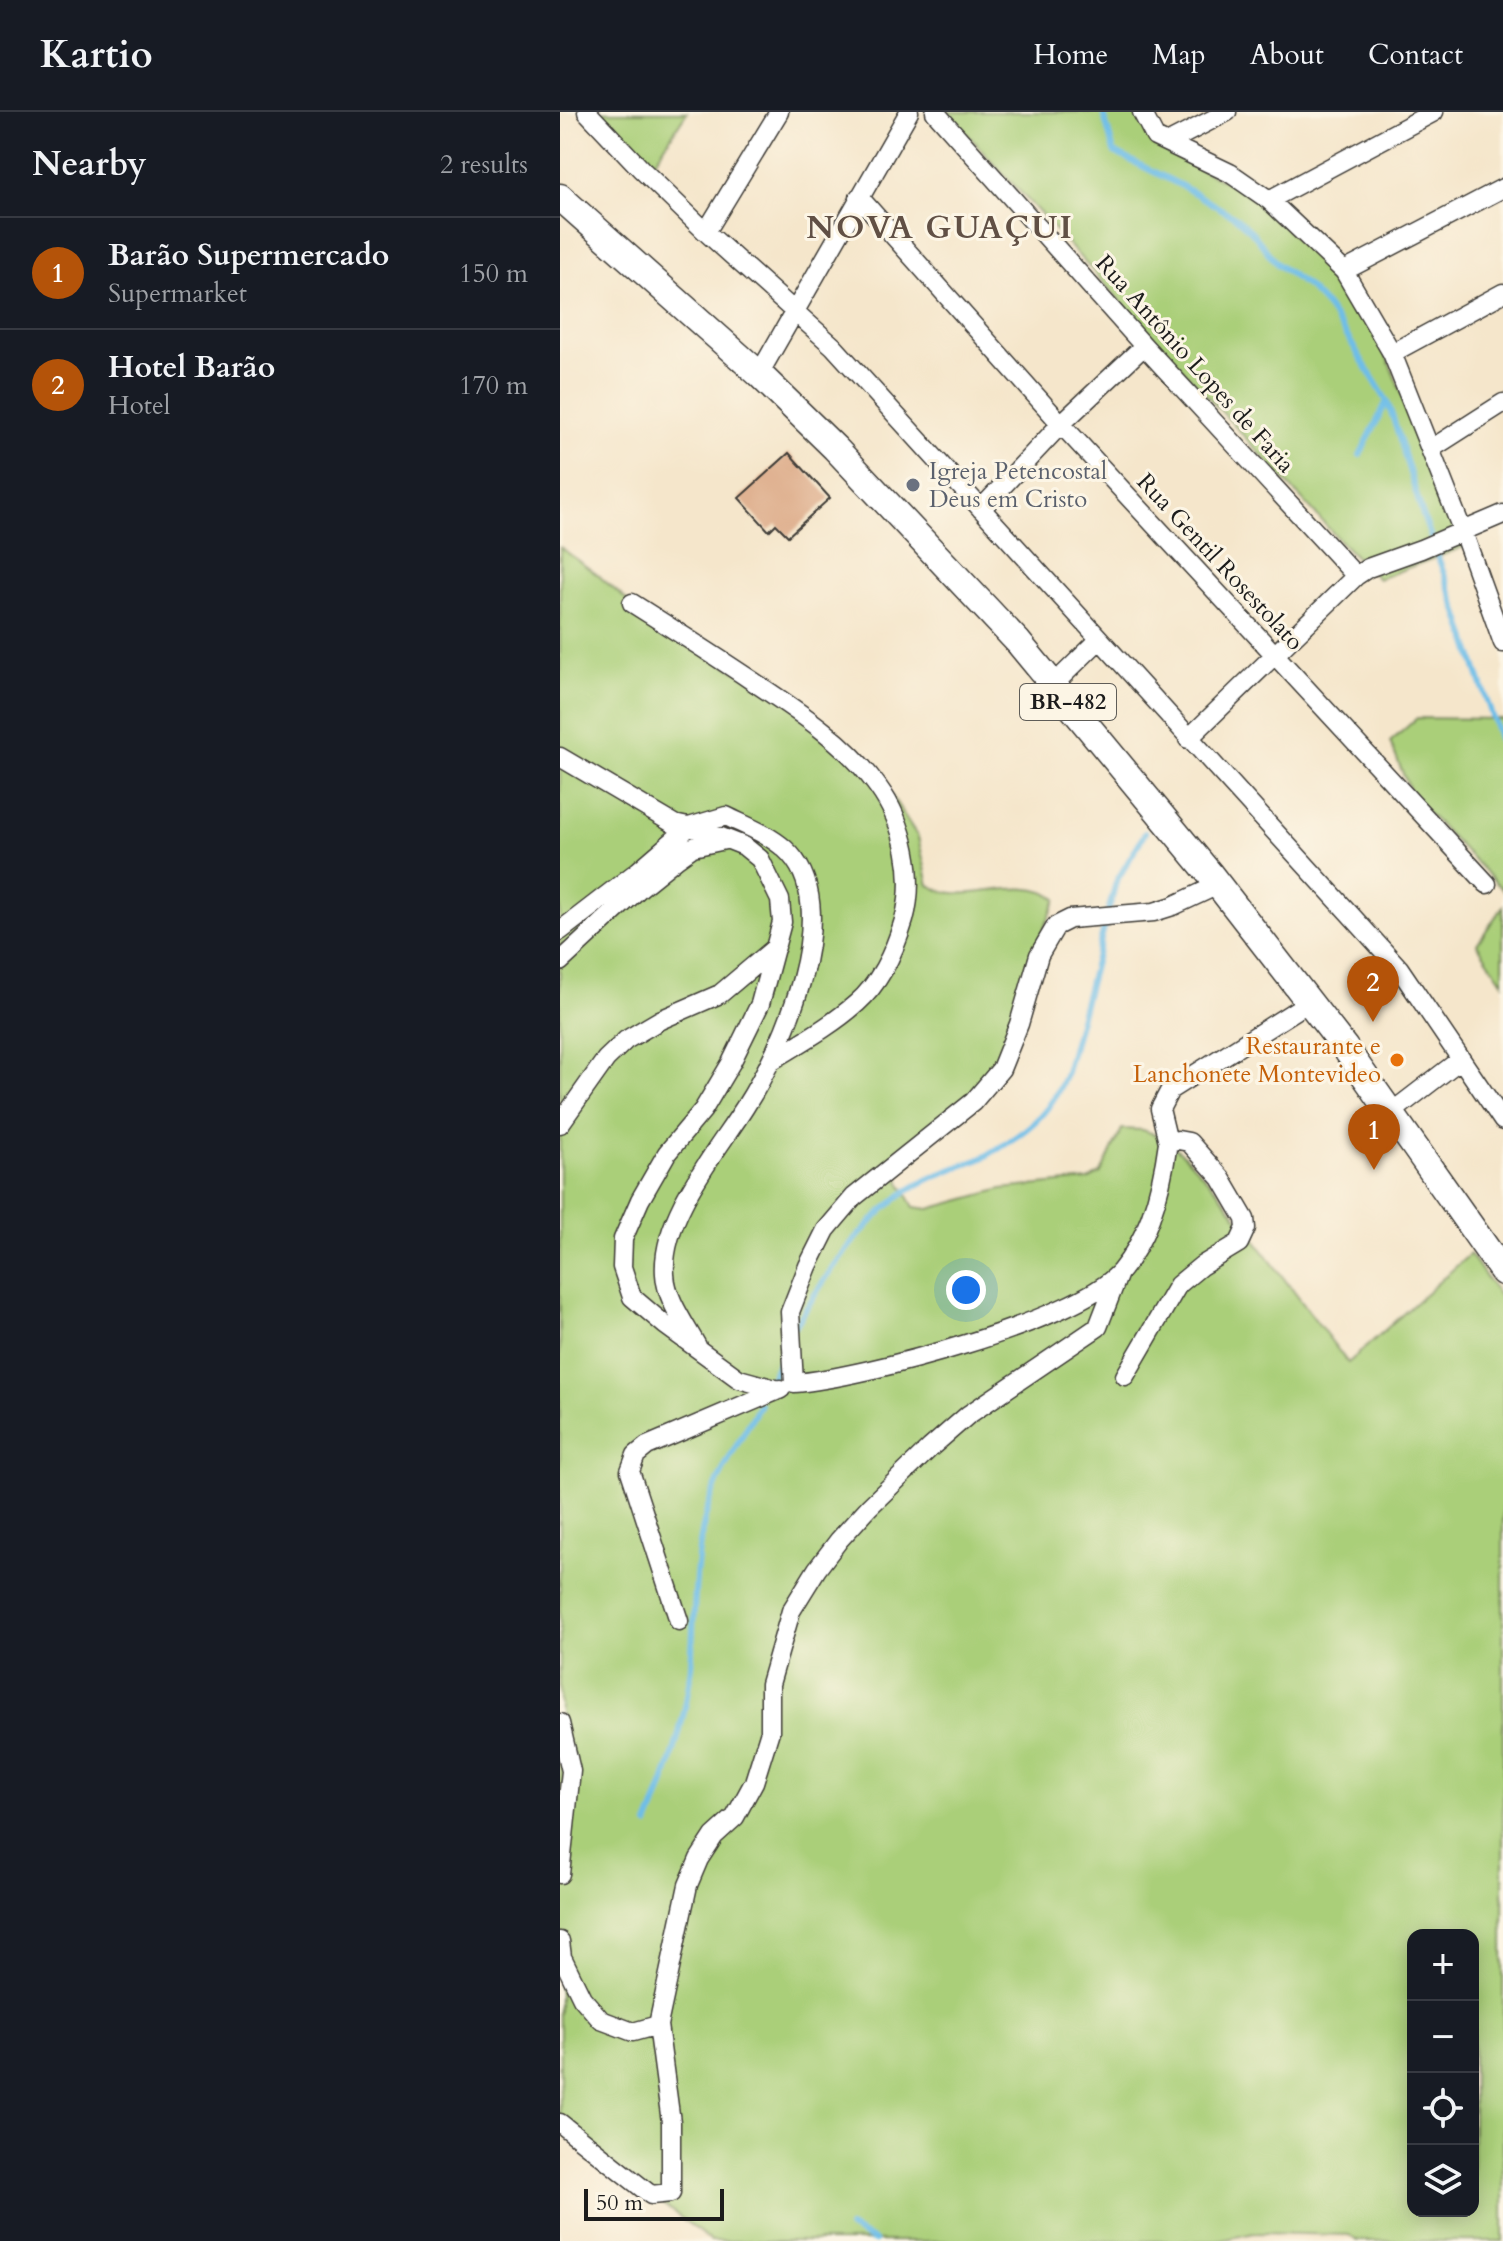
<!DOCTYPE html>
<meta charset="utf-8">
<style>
:root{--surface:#171b24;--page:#20242c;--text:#f1f3f6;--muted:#9ea1a6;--line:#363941;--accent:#b45309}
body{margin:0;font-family:Cardo,serif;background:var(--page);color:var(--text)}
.controls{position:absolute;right:24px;bottom:24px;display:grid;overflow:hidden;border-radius:16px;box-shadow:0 4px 20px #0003}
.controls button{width:72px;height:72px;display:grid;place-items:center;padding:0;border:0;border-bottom:2px solid var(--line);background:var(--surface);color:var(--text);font:40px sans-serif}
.scale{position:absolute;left:24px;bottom:20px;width:140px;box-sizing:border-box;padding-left:8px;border:4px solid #1c1c1c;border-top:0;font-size:22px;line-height:28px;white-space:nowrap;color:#1c1c1c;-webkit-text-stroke:6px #fcf5e5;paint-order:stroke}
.you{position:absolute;left:406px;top:1178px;width:28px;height:28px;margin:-20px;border:6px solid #fff;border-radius:50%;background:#1a73e8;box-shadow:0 0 0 12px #1a73e833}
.badge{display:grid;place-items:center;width:52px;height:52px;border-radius:50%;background:var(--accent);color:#fff;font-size:26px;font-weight:700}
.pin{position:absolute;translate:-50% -66px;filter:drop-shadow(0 2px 4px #0008)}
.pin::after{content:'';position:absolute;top:42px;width:28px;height:24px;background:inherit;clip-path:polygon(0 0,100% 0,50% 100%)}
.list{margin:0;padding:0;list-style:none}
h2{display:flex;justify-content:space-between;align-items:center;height:104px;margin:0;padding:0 32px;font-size:34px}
h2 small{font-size:26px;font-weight:400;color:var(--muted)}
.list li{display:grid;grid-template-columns:52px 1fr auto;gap:24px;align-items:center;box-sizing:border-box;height:112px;padding:0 32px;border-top:2px solid var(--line)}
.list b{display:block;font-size:30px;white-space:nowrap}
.list p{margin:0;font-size:26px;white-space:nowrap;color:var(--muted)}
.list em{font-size:26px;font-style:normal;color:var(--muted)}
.icon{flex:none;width:44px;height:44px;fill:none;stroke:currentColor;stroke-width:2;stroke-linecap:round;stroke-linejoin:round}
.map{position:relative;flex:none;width:943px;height:2129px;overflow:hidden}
header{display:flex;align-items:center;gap:48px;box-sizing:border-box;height:112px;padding:0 40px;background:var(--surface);border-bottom:2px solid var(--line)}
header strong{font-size:38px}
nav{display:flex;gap:44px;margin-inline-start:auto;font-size:28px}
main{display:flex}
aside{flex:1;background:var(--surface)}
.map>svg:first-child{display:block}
.green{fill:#aacf79;stroke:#63764a;stroke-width:2;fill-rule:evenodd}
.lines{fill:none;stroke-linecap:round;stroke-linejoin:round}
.stream{stroke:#6dbde8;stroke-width:6}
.building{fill:#e0b292}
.minor-casing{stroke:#3d3a36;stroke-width:21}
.highway-casing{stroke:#3d3a36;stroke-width:29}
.minor{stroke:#fff;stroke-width:18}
.highway{stroke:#fff;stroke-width:26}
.worship-dot{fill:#6b7280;stroke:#fcf5e5;stroke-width:3}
.food-dot{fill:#e8710a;stroke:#fcf5e5;stroke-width:3}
.labels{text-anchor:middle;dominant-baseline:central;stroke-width:6;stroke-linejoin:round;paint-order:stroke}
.shield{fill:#fcf5e5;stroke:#5f5d58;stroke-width:2}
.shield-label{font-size:22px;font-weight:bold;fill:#1c1c1c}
.street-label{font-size:24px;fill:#1c1c1c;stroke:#fcf5e5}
.worship-label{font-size:24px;fill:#5b616d;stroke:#fcf5e5;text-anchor:start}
.food-label{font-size:24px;fill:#c56008;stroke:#fcf5e5;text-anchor:end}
.district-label{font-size:32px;font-weight:bold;letter-spacing:2px;fill:#615045;stroke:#fcf5e5}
</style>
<header>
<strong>Kartio</strong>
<nav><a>Home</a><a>Map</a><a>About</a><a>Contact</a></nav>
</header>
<main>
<aside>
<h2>Nearby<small>2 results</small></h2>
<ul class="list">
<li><span class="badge">1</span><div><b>Barão Supermercado</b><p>Supermarket</p></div><em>150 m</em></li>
<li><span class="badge">2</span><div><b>Hotel Barão</b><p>Hotel</p></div><em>170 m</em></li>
</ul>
</aside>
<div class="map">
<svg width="943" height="2129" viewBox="0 0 943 2129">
<rect width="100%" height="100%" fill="#fcf5e5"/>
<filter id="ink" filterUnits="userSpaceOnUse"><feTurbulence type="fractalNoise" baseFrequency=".0125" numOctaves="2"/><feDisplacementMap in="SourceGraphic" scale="16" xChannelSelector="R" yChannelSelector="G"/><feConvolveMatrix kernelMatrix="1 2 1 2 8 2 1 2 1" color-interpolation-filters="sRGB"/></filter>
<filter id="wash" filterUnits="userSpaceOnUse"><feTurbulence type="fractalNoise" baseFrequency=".006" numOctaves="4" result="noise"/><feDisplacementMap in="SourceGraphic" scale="32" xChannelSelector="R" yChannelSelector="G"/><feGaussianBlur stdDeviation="1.8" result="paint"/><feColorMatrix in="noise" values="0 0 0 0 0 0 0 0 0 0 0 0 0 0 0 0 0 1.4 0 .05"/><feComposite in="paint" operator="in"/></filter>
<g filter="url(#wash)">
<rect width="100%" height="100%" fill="#f5e6cb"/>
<!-- green -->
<path class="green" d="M32 0H127L89 58Z
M387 0H577L593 31 603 39 683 78 722 112 787 180 819 226 904 435 818 467 781 430Z
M0 435 39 464 100 517 222 584 324 672 358 725 369 773C374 775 380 779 386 780 421 787 466 764 497 787L478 830 442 939 411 984 338 1057 340 1070 354 1095 369 1097 442 1077 528 1068 541 1061 562 1017 583 1018 602 1025 623 1042 657 1078 788 1251 910 1142 943 1189V2129H797L789 2123 694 2121 658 2129H151L0 2013ZM853 1823H913V2099H853Z
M857 606 943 607V778L853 686 830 630Z
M943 794V871L917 832Z"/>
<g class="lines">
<!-- stream -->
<path class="stream" d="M543 0 554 40 622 74 675 105 692 120 717 152 748 175 767 195 787 224 827 289 834 309 862 401 898 500 943 638
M800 343 827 289
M236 1213C265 1165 295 1119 340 1084 363 1067 392 1057 418 1048 428 1044 436 1037 445 1032 475 1013 491 998 505 964L556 770 585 721
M209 1271 226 1234
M88 1713C109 1662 126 1609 131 1554 135 1503 133 1452 146 1402 156 1364 181 1327 200 1292
M289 2116 315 2129"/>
</g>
<g id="blocks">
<!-- building -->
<path class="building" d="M229 341 270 386 228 424 216 412 209 419 179 386Z"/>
</g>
</g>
<g filter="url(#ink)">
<use href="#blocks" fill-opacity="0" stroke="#3d3a36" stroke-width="2"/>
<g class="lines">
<!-- minor casing -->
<g class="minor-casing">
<path id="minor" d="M27 0 81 57 146 120 273 234 839 856 943 1009
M375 0 584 234 796 464
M582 0 595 25 670 61 709 88 784 159 832 241 903 420 943 531
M609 30 667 0
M299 85 501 312 927 772
M709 88 874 0
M146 120 219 0
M784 159 943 76
M832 241 943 181
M199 262 349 0
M871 337 943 291
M421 397 501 312 584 234
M72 491C113 517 154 543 194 570 239 600 287 631 318 675 345 712 356 764 344 808 335 838 321 870 297 891 271 914 240 931 211 949
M493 573 539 528
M628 627 796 464 808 456 861 437 943 402
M0 645 114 712 146 719 184 734 200 747 220 788 222 810 200 892 171 951 143 998 107 1041 80 1088 63 1127 62 1155 72 1185 105 1213 179 1267 219 1278
M0 819 78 759 129 715 166 704C186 714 208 722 225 737 288 793 221 939 185 995 156 1041 101 1105 105 1162 106 1187 125 1212 137 1234
M0 850 81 775 116 747 133 735 165 728
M832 1000 901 947
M0 1012 46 947 66 928 100 908 160 882 216 835
M608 1030 600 997 610 978 749 890
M565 1264 618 1173 641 1154 679 1131 686 1116 685 1107 661 1066 629 1030 618 1028 608 1030C602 1075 590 1125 560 1160 516 1209 302 1266 234 1271L230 1200 248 1154 266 1118 294 1085 413 990 441 957 459 912 479 843 496 814 510 807 594 800 613 794 658 773
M119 1509 70 1359 76 1343 87 1334 221 1277
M0 1611 11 1659 0 1762
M0 1829 2 1845 22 1886 41 1908 73 1920 98 1913 128 1773 139 1747 154 1724 175 1705 194 1670 210 1619V1572L231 1499 257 1457 279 1428 309 1395 370 1336 408 1303 538 1215 559 1161
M0 2011 91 2083 111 2081V2010L98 1913"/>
</g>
<!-- highway casing -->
<g class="highway-casing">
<path id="highway" d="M0 85 199 262 275 336 458 530 649 761 785 936 943 1160"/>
</g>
<!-- minor -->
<use href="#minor" class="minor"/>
<!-- highway -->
<use href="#highway" class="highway"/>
</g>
</g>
<!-- markers -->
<circle class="worship-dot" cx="353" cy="373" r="8"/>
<circle class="food-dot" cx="837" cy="948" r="8"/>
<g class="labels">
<!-- shield labels -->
<rect class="shield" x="460" y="572" width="96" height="36" rx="6"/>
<g class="shield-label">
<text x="508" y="590">BR-482</text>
</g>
<!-- street labels -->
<g class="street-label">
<text transform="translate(635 252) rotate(48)">Rua Antônio Lopes de Faria</text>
<text transform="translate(660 450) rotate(47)">Rua Gentil Rosestolato</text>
</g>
<!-- worship labels -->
<g class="worship-label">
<text x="369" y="359">Igreja Petencostal<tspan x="369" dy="28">Deus em Cristo</tspan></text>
</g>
<!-- food labels -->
<g class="food-label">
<text x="821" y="934">Restaurante e<tspan x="821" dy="28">Lanchonete Montevideo</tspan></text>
</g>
<!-- district labels -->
<g class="district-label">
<text x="380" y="116">NOVA GUAÇUI</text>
</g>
</g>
</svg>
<div class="controls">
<button>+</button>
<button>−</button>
<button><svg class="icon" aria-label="locate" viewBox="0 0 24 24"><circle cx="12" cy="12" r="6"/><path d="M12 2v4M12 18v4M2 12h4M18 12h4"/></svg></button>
<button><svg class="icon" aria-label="layers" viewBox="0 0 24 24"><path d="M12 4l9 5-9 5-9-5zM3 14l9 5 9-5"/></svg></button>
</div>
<div class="scale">50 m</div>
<div class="you"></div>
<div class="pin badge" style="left:814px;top:1058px">1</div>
<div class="pin badge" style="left:813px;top:910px">2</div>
</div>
</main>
